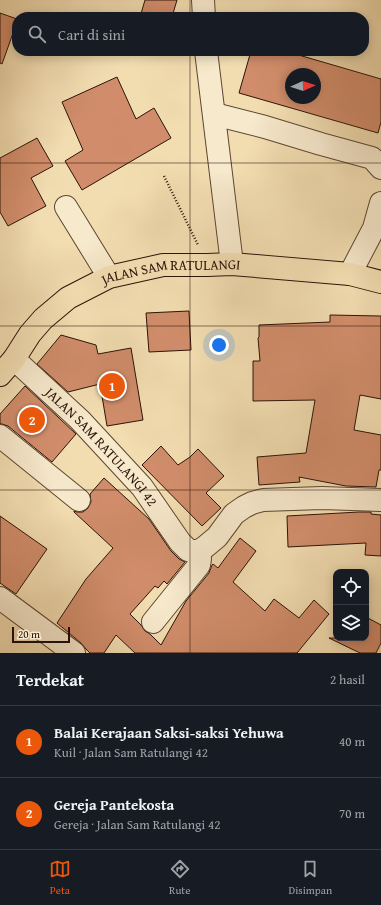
<!DOCTYPE html>
<html lang="id">
<meta charset="utf-8">
<style>
:root{--surface:#171b24;--page:#20242c;--text:#f1f3f6;--muted:#9ea1a6;--line:#363941;--accent:#ea580c}
body{margin:0;font-family:"Gentium Book Plus",serif;background:var(--page);color:var(--text)}
.controls{position:absolute;right:12px;bottom:12px;display:grid;overflow:hidden;border-radius:8px;box-shadow:0 2px 10px #0003}
.controls button{width:36px;height:36px;display:grid;place-items:center;padding:0;border:0;border-bottom:1px solid var(--line);background:var(--surface);color:var(--text);font:20px sans-serif}
.compass{position:absolute;left:285px;top:68px;width:36px;height:36px;border-radius:50%;background:var(--surface);box-shadow:0 2px 10px #0003;rotate:87deg}
.scale{position:absolute;left:12px;bottom:10px;width:58px;box-sizing:border-box;padding-left:4px;border:2px solid #2b1308;border-top:0;font-size:11px;line-height:14px;white-space:nowrap;color:#2b1308;-webkit-text-stroke:3px #f7e9cc;paint-order:stroke}
.you{position:absolute;left:219px;top:345px;width:14px;height:14px;margin:-10px;border:3px solid #fff;border-radius:50%;background:#1a73e8;box-shadow:0 0 0 6px #1a73e833}
.badge{display:grid;place-items:center;width:26px;height:26px;border-radius:50%;background:var(--accent);color:#fff;font-size:13px;font-weight:700}
.pin{position:absolute;translate:-50% -50%;border:2px solid #fff;box-shadow:0 1px 4px #0006}
.list{margin:0;padding:0;list-style:none}
h2{display:flex;justify-content:space-between;align-items:center;height:52px;margin:0;padding:0 16px;font-size:17px}
h2 small{font-size:13px;font-weight:400;color:var(--muted)}
.list li{display:grid;grid-template-columns:26px 1fr auto;gap:12px;align-items:center;box-sizing:border-box;height:72px;padding:0 16px;border-top:1px solid var(--line)}
.list b{display:block;font-size:15px;white-space:nowrap}
.list p{margin:0;font-size:13px;white-space:nowrap;color:var(--muted)}
.list em{font-size:13px;font-style:normal;color:var(--muted)}
.icon{flex:none;width:22px;height:22px;fill:none;stroke:currentColor;stroke-width:2;stroke-linecap:round;stroke-linejoin:round}
.map{position:relative;flex:none;width:381px;height:653px;overflow:hidden}
.search{position:absolute;background:var(--surface);box-shadow:0 2px 10px #0003;left:12px;right:12px;top:12px;height:44px;display:flex;align-items:center;gap:10px;box-sizing:border-box;padding:0 14px;border-radius:16px;color:var(--muted);font-size:15px}
.sheet{height:196px;background:var(--surface)}
nav{display:flex;justify-content:space-around;align-items:center;box-sizing:border-box;height:56px;border-top:1px solid var(--line);background:var(--surface);font-size:11px;color:var(--muted)}
nav a{display:grid;justify-items:center;gap:2px}
nav .on{color:var(--accent)}
.map>svg:first-child{display:block}
.building{fill:#d18d6b;stroke:#2b1308;fill-rule:evenodd}
.lines{fill:none;stroke-linecap:round;stroke-linejoin:round}
.minor-casing{stroke:#5d4632;stroke-width:24}
.highway-casing{stroke:#2b1308;stroke-width:24}
.path{stroke:#2b1308;stroke-width:2.5;stroke-dasharray:1 2;stroke-linecap:butt}
.minor{stroke:#f7e9cc;stroke-width:22}
.highway{stroke:#f2ddb1;stroke-width:22}
.grid{fill:none;stroke:#2b1308;stroke-width:1;stroke-opacity:0.55}
.labels{text-anchor:middle;dominant-baseline:central;stroke-width:3.5;stroke-linejoin:round;paint-order:stroke}
.street-label{font-size:14px;fill:#2b1308;stroke:#f7e9cc}
</style>
<div class="map">
<svg width="381" height="653" viewBox="0 0 381 653">
<rect width="100%" height="100%" fill="#f2ddb1"/>
<filter id="stains"><feTurbulence type="fractalNoise" baseFrequency=".005" numOctaves="4"/><feColorMatrix values="0 0 0 0 .2 0 0 0 0 .09 0 0 0 0 .02 0 0 0 .5 -.17"/></filter>
<radialGradient id="worn" r=".72"><stop offset=".6" stop-color="#630" stop-opacity="0"/><stop offset="1" stop-color="#630" stop-opacity=".3"/></radialGradient>
<!-- building -->
<path class="building" d="M145 0H177L172 17H140Z
M0 13 17 19V22L2 64 0 63Z
M251 51H285L381 79V122L378 133 239 93ZM291 74H315V98H291Z
M117 77 136 119 154 108 171 138 82 190 65 161 83 150 62 102Z
M37 138 53 166 31 178 46 206 8 226 0 212V158Z
M189 311 191 350 149 352 146 313Z
M330 315 381 316V399L360 395 354 430 381 435V470H379L376 487 346 486 299 477 300 482 259 485 257 457 306 453 315 400 253 401V361H260L258 338 259 337V325L330 322Z
M61 335 96 345 98 354 131 348 143 420 107 426 100 384 68 392 37 364Z
M25 386 76 434 52 462 8 426 2 424H0V414Z
M161 446 178 465 190 457 198 449 224 476 206 493 221 508 202 526 142 465Z
M104 478 149 519 171 551 179 559 185 562 167 584 164 581 158 588 155 586 130 614 141 625 145 631 150 634 161 645 186 601 209 573 212 565 213 564 218 568 240 538 256 551 233 582 265 611 274 599 299 618 314 600 329 614 297 653H135L116 635 104 653H90L86 649 81 643 57 623 86 579 113 548 74 512V511L77 512H83L88 508 91 502 90 494Z
M359 512H371V514L381 515V556L365 555 366 543 288 547 287 516Z
M0 516 47 549 16 594 0 583Z
M366 617 381 625V643L376 653H360L329 638H366Z"/>
<g class="lines">
<!-- minor casing -->
<g class="minor-casing">
<g id="minor">
<path d="M203 0 204 17"/>
<path d="M206 51 232 264"/>
<path d="M214 114 265 127 321 144 372 158 381 168"/>
<path d="M66 207 109 277"/>
<path d="M350 274 374 228 381 203"/>
<path id="s1" d="M14 359 80 420 142 487 180 542 188 550 192 551H199L205 547 217 537 234 514 244 507 252 503 263 500 322 498 381 500"/>
<path d="M0 436 79 500"/>
<path d="M0 598 74 653"/>
<path d="M153 622 199 565 200 559 199 551"/>
</g>
</g>
<!-- highway casing -->
<g class="highway-casing">
<g id="highway">
<path id="s2" d="M0 375 14 359 30 334 43 319 68 298 109 277 163 265H207L232 264 350 274 381 282"/>
</g>
</g>
<!-- path -->
<path class="path" d="M164 176 198 245"/>
<!-- minor -->
<use href="#minor" class="minor"/>
<!-- highway -->
<use href="#highway" class="highway"/>
</g>
<!-- grid -->
<path class="grid" d="M190 0V17M190 51V653M0 163H381M0 326H381M0 490H381"/>
<g class="labels">
<!-- street labels -->
<g class="street-label">
<text stroke="none"><textPath href="#s2" startOffset="212">JALAN SAM RATULANGI</textPath></text>
<text stroke="none"><textPath href="#s1" startOffset="124">JALAN SAM RATULANGI 42</textPath></text>
</g>
</g>
<rect width="100%" height="100%" filter="url(#stains)"/>
<rect width="100%" height="100%" fill="url(#worn)"/>
</svg>
<div class="controls">
<button><svg class="icon" aria-label="locate" viewBox="0 0 24 24"><circle cx="12" cy="12" r="6"/><path d="M12 2v4M12 18v4M2 12h4M18 12h4"/></svg></button>
<button><svg class="icon" aria-label="layers" viewBox="0 0 24 24"><path d="M12 4l9 5-9 5-9-5zM3 14l9 5 9-5"/></svg></button>
</div>
<svg class="compass" viewBox="-18 -18 36 36"><path d="M0-13l5 13h-10z" fill="#e53935"/><path d="M0 13l5-13h-10z" fill="#9ea1a6"/></svg>
<div class="scale">20 m</div>
<div class="you"></div>
<div class="pin badge" style="left:112px;top:386px">1</div>
<div class="pin badge" style="left:32px;top:420px">2</div>
<div class="search"><svg class="icon" aria-label="search" viewBox="0 0 24 24"><circle cx="10" cy="10" r="6"/><path d="M15 15l6 6"/></svg>Cari di sini</div>
</div>
<section class="sheet">
<h2>Terdekat<small>2 hasil</small></h2>
<ul class="list">
<li><span class="badge">1</span><div><b>Balai Kerajaan Saksi-saksi Yehuwa</b><p>Kuil · Jalan Sam Ratulangi 42</p></div><em>40 m</em></li>
<li><span class="badge">2</span><div><b>Gereja Pantekosta</b><p>Gereja · Jalan Sam Ratulangi 42</p></div><em>70 m</em></li>
</ul>
</section>
<nav>
<a class="on"><svg class="icon" aria-label="map" viewBox="0 0 24 24"><path d="M3 6l6-2 6 2 6-2v14l-6 2-6-2-6 2zM9 4v14M15 6v14"/></svg>Peta</a>
<a><svg class="icon" aria-label="directions" viewBox="0 0 24 24"><path d="M12 3l9 9-9 9-9-9zM9 14v-3h6M13 9l2 2-2 2"/></svg>Rute</a>
<a><svg class="icon" aria-label="saved" viewBox="0 0 24 24"><path d="M7 4h10v16l-5-4-5 4z"/></svg>Disimpan</a>
</nav>
